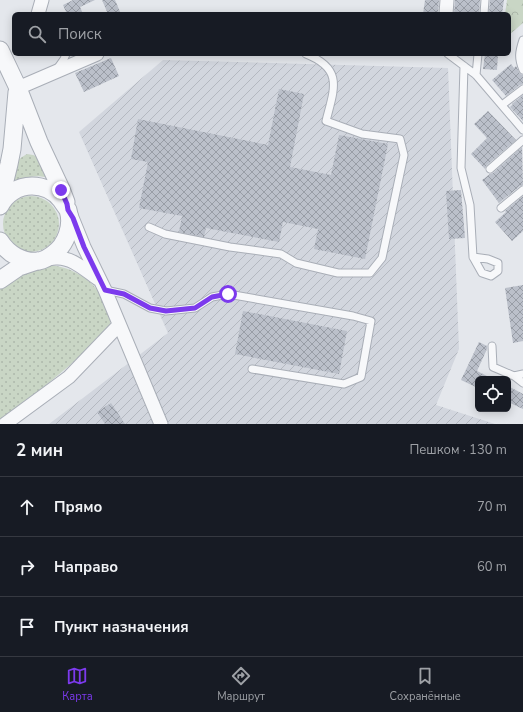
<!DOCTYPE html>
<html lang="ru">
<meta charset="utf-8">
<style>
:root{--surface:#171b24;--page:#20242c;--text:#f1f3f6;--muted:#9ea1a6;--line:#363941;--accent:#7c3aed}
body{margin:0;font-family:"Nunito Sans",sans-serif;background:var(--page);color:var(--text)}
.controls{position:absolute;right:12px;bottom:12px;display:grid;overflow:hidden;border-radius:6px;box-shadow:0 2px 10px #0003}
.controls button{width:36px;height:36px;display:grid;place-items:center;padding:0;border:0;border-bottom:1px solid var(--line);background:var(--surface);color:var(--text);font:20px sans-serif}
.stop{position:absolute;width:12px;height:12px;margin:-9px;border:3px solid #7c3aed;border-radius:50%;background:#fff}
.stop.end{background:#7c3aed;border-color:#fff;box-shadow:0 1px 4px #0008}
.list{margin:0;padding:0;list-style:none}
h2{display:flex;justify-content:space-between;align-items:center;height:52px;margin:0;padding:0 16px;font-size:17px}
h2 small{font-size:13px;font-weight:400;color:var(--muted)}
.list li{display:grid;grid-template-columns:26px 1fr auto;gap:12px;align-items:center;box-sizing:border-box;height:60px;padding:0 16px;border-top:1px solid var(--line)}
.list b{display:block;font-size:15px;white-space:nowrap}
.list em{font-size:13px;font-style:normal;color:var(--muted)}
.icon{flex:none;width:22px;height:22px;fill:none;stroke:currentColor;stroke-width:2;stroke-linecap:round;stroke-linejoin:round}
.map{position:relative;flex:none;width:523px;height:424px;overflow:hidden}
.search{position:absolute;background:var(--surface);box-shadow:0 2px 10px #0003;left:12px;right:12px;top:12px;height:44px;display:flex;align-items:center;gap:10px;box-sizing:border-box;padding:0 14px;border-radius:6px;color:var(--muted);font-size:15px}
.sheet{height:232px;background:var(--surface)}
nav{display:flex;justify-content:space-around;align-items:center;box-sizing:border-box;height:56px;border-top:1px solid var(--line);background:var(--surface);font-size:11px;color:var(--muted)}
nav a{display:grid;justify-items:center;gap:2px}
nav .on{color:var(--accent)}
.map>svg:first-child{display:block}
.industrial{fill:url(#industrial-furrows)}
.green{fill:url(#green-dots)}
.forest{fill:url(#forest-crowns)}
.building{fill:url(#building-cross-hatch)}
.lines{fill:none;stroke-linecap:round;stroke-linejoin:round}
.service-casing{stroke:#a9aeb7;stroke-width:9}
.minor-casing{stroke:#a9aeb7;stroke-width:15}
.tertiary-casing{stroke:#a9aeb7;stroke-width:19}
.service{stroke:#f7f8fa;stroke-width:7}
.minor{stroke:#f7f8fa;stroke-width:13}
.tertiary{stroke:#f7f8fa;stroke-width:17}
.route{stroke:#7c3aed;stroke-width:5}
</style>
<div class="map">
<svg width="523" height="424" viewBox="0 0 523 424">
<defs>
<pattern id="industrial-furrows" width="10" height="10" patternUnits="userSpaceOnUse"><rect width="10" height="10" fill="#d2d6de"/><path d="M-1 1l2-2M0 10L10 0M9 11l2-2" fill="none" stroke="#b4b8c0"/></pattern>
<pattern id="green-dots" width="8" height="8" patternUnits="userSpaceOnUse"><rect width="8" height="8" fill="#c9d6c5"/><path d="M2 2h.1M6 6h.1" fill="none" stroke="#adb8ab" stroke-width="1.8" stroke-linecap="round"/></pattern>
<pattern id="forest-crowns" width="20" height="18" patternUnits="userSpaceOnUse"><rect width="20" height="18" fill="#c9d6c5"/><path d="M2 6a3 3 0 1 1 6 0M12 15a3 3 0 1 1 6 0" fill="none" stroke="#adb8ab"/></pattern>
<pattern id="building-cross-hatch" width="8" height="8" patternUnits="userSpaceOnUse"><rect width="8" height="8" fill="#bbc0ca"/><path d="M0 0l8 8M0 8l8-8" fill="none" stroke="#989da6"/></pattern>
</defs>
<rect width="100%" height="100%" fill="#e4e7ec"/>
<!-- industrial -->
<path class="industrial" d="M163 60 448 68 459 349 436 405 495 424H49L168 333 79 132Z"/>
<!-- green -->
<path class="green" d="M27 154 33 155 38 157 50 178C32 174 24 177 11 188L17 161 22 157Z
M3 224a28 28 0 1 1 56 0a28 28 0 1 1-56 0Z
M48 265C67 266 89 276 100 294 102 298 104 304 106 308 110 317 113 320 108 329L70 365 45 386 0 419V288L22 273Z"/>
<!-- forest -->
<path class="forest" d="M507 0H523V23L509 35V14H505Z"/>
<!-- building -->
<path class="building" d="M73 0H95L80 7 83 14H67L63 5Z
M102 0H115L121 14H108Z
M425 0H439L438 14H423Z
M455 0H480L479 14H454Z
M490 0H504L502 14H489Z
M485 54H498L497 70 483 69Z
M111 58 119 76 84 92 75 73Z
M511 64 514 68 516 66 520 74 523 75V84L520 85 506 96 492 80Z
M279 89 304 94 290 167 331 175 339 135 388 144 365 259 314 249 318 229 283 222 279 242 206 228 204 237 179 232 182 216 139 208 148 162 131 159 138 119 268 145Z
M523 95V121L510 107 513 104H512Z
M488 111 516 140 487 165 485 169 471 154 487 138 474 124Z
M522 147 523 185 520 186 499 203 482 180 490 174 493 173Z
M461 190 465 238 449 239 446 191Z
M523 196V231L512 241 495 222 506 212 505 211Z
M523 285V341L513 343 505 288Z
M243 311 347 331 339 374 235 354Z
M479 342 487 346V349L477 371 493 379H478V388L461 380Z
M508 386 523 394V409L508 402Z
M111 403 125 424H105L97 412Z"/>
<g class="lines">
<!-- service casing -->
<g class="service-casing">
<path id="service" d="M484 14 485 0
M523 40C519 52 518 58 523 70
M448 54 476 75 523 130
M464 66 461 168 470 205 473 257 482 273 491 276 498 271V263L488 259 473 257
M57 69 64 59 66 54
M476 75 478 54
M502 105 523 89
M490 169 523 140
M501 208 523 190
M149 227 165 234 230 247 281 254 296 263 338 273H370L382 258 404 155 400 139 362 134 326 121C334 89 344 69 306 54
M105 290 124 294 150 308 166 311 195 308 212 297 228 294 353 316 371 321 361 377 344 384 252 369
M492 346 493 367 514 376 523 374
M514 376 523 383"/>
</g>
<!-- minor casing -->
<g class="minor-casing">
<path id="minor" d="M38 14 42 0
M446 14 447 0
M18 88 97 54
M71 215 84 247 105 290 161 424
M43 260C47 259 52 258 56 258 72 257 85 270 98 279
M5 424 69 377 119 325"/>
</g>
<!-- tertiary casing -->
<g class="tertiary-casing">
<path id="tertiary" d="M0 50 18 88 39 142 61 189 66 202
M0 201 9 164 12 149 17 92
M0 206C6 194 18 186 32 186 43 186 54 191 61 200 63 203 66 207 68 210 73 226 66 245 53 254 49 257 44 260 39 261 23 263 8 254 0 241
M0 280 19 267 37 261"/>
</g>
<!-- service -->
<use href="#service" class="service"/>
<!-- minor -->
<use href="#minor" class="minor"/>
<!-- tertiary -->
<use href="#tertiary" class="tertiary"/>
</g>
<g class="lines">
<!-- route -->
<path class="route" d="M61 190 67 204 68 210 73 218 84 247 105 290 124 294 150 308 166 311 195 308 212 297 228 294"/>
</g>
</svg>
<div class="controls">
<button><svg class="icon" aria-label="locate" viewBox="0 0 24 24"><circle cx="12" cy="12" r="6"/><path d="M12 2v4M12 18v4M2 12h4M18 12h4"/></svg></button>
</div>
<div class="stop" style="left:228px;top:294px"></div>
<div class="stop end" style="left:61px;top:190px"></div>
<div class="search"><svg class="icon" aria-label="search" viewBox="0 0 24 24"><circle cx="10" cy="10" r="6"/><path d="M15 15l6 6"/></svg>Поиск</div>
</div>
<section class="sheet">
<h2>2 мин<small>Пешком · 130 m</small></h2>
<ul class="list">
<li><svg class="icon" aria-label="ahead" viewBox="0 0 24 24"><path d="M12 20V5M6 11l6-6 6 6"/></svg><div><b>Прямо</b></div><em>70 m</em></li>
<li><svg class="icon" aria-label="right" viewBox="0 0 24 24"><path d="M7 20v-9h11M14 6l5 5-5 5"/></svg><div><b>Направо</b></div><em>60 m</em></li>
<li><svg class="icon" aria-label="arrive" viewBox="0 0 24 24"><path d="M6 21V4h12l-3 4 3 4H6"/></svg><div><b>Пункт назначения</b></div></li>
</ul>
</section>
<nav>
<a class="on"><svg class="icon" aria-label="map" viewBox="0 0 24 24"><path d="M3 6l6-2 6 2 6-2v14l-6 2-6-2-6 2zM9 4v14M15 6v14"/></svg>Карта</a>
<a><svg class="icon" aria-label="directions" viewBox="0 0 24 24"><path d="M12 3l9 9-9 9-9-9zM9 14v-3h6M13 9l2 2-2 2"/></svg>Маршрут</a>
<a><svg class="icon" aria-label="saved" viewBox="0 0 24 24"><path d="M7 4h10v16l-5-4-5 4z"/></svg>Сохранённые</a>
</nav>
